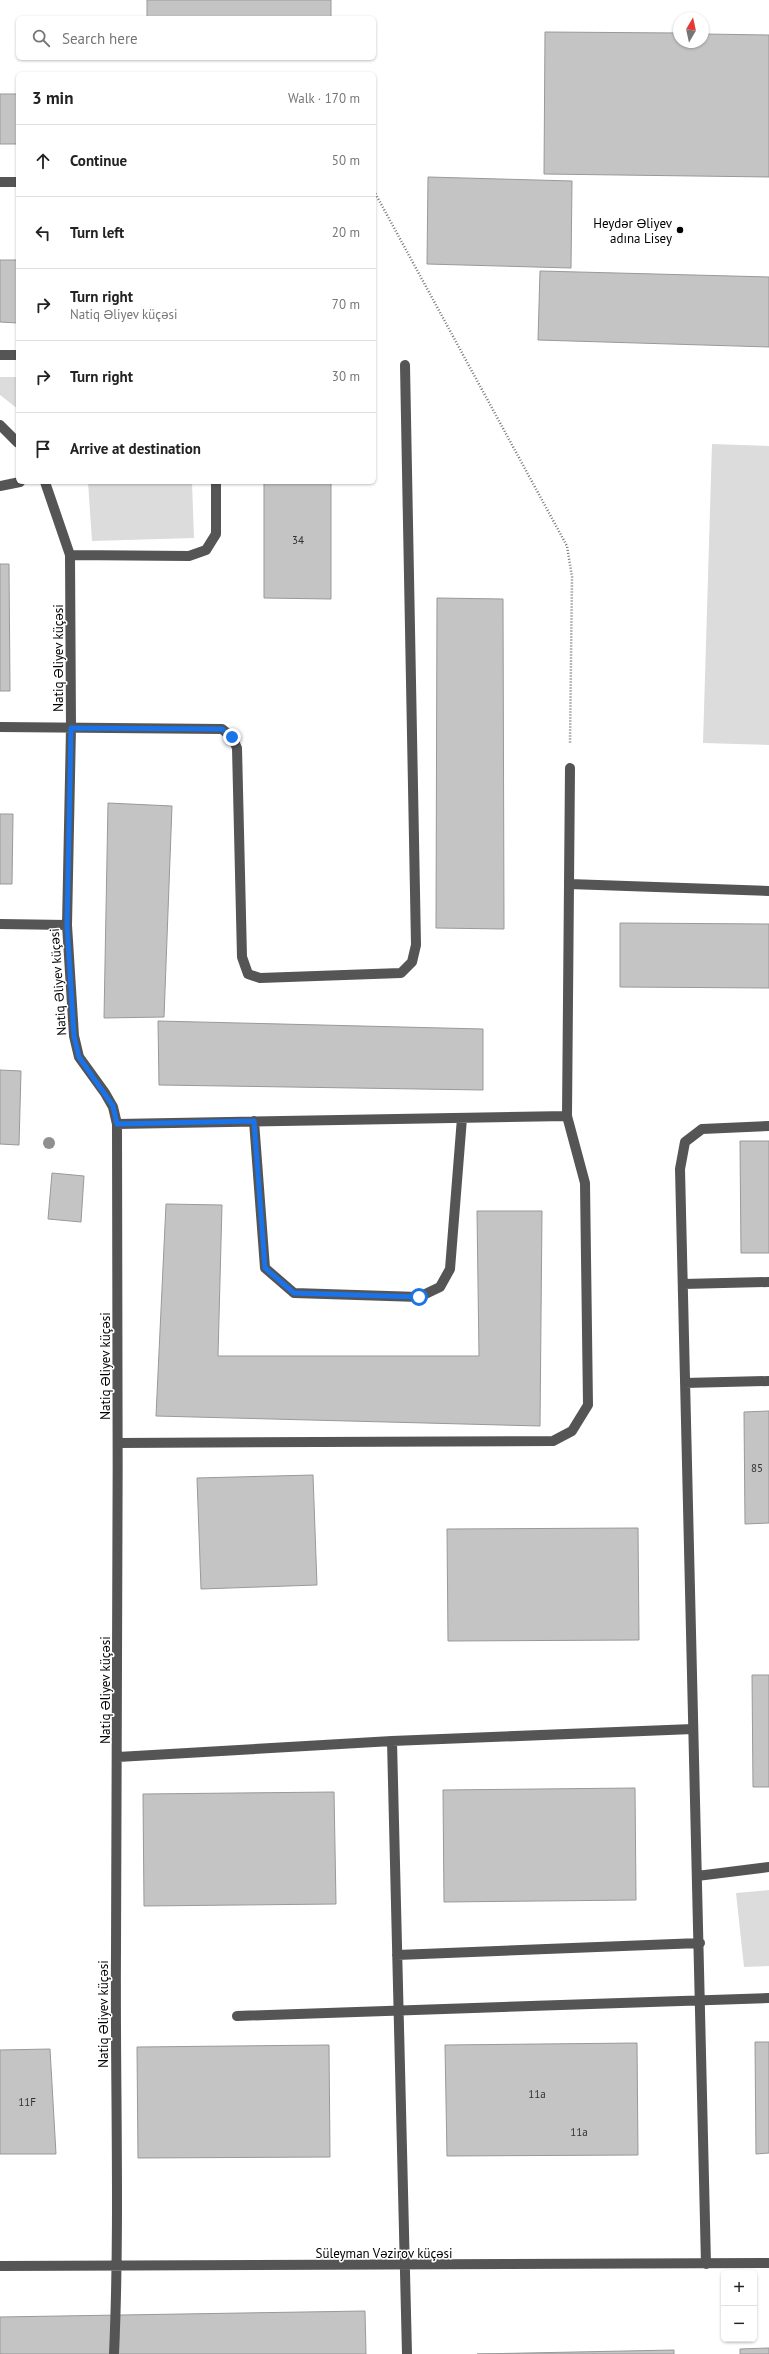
<!DOCTYPE html>
<meta charset="utf-8">
<style>
:root{--surface:#fff;--page:#f2f2f2;--text:#222;--muted:#767676;--line:#e0e0e0}
body{margin:0;font-family:"PT Sans",sans-serif;background:var(--page);color:var(--text)}
.controls{position:absolute;right:12px;bottom:12px;display:grid;overflow:hidden;border-radius:6px;box-shadow:0 1px 3px #0004}
.controls button{width:36px;height:36px;display:grid;place-items:center;padding:0;border:0;border-bottom:1px solid var(--line);background:var(--surface);color:var(--text);font:20px sans-serif}
.compass{position:absolute;left:673px;top:12px;width:36px;height:36px;border-radius:50%;background:var(--surface);box-shadow:0 1px 3px #0004;rotate:9deg}
.stop{position:absolute;width:12px;height:12px;margin:-9px;border:3px solid #1a73e8;border-radius:50%;background:#fff}
.stop.end{background:#1a73e8;border-color:#fff;box-shadow:0 1px 4px #0008}
.list{margin:0;padding:0;list-style:none}
h2{display:flex;justify-content:space-between;align-items:center;height:52px;margin:0;padding:0 16px;font-size:17px}
h2 small{font-size:13px;font-weight:400;color:var(--muted)}
.list li{display:grid;grid-template-columns:26px 1fr auto;gap:12px;align-items:center;box-sizing:border-box;height:72px;padding:0 16px;border-top:1px solid var(--line)}
.list b{display:block;font-size:15px;white-space:nowrap}
.list p{margin:0;font-size:13px;white-space:nowrap;color:var(--muted)}
.list em{font-size:13px;font-style:normal;color:var(--muted)}
.icon{flex:none;width:22px;height:22px;fill:none;stroke:currentColor;stroke-width:2;stroke-linecap:round;stroke-linejoin:round}
.map{position:relative;flex:none;width:769px;height:2354px;overflow:hidden}
.search{position:absolute;background:var(--surface);box-shadow:0 1px 3px #0004;left:16px;top:16px;width:360px;height:44px;display:flex;align-items:center;gap:10px;box-sizing:border-box;padding:0 14px;border-radius:6px;color:var(--muted);font-size:15px}
.panel{position:absolute;background:var(--surface);box-shadow:0 1px 3px #0004;left:16px;top:72px;width:360px;height:412px;border-radius:6px}
.map>svg:first-child{display:block}
.green{fill:#dcdcdc}
.building{fill:#c4c4c4;stroke:#999}
.lines{fill:none;stroke-linecap:round;stroke-linejoin:round}
.path{stroke:#777;stroke-width:2.5;stroke-dasharray:1 2;stroke-linecap:butt}
.minor{stroke:#555;stroke-width:10}
.tree{fill:#8f8f8f}
.route{stroke:#1a73e8;stroke-width:5}
.poi-dot{fill:#000;stroke:#fff;stroke-width:1.5}
.labels{text-anchor:middle;dominant-baseline:central;stroke-width:3;stroke-linejoin:round;paint-order:stroke}
.number-label{font-size:11px;fill:#313131}
.poi-label{font-size:13px;fill:#000;stroke:#fff;text-anchor:end}
.street-label{font-size:13px;fill:#000;stroke:#fff}
</style>
<div class="map">
<svg width="769" height="2354" viewBox="0 0 769 2354">
<rect width="100%" height="100%" fill="#fff"/>
<!-- green -->
<path class="green" d="M0 377H18V409L0 395Z
M712 444 769 446V745L703 743Z
M88 482H192L194 538 92 541Z
M769 1890V1966L744 1967 736 1893Z"/>
<!-- building -->
<path class="building" d="M147 0H331V18H147Z
M545 32 679 33V42H703V34L769 35V177L544 174Z
M0 94H18V144H0Z
M428 177 572 181 571 268 427 264Z
M0 260H18V323L0 322Z
M540 271 769 277V347L538 340Z
M264 482H331V599L264 598Z
M0 564H9L10 691H0Z
M437 598 503 599 504 929 436 928Z
M108 803 172 806 164 1017 104 1018Z
M0 814H13L12 884H0Z
M620 923 769 924V988L620 987Z
M158 1021 483 1029V1090L159 1085Z
M0 1070 21 1071 19 1145 0 1144Z
M740 1141H769V1253H741Z
M52 1173 84 1176 81 1222 48 1219Z
M166 1204 222 1205 218 1356H479L477 1211H542L540 1426 156 1416Z
M769 1411V1523L745 1524 744 1412Z
M313 1475 317 1585 201 1589 197 1478Z
M638 1528 639 1640 448 1641 447 1529Z
M752 1675H769V1787H753Z
M635 1788 636 1900 444 1902 443 1790Z
M334 1792 336 1904 144 1906 143 1794Z
M755 2042H769V2153L756 2154Z
M637 2043 638 2155 447 2156 445 2045Z
M329 2045 330 2157 138 2158 137 2047Z
M50 2049 56 2154H0V2050Z
M365 2311 366 2354H0V2317Z
M769 2348V2354H740V2349Z
M674 2350V2354H477Z"/>
<g class="lines">
<!-- path -->
<path class="path" d="M374 191 567 546 572 577 570 743"/>
<!-- minor -->
<path class="minor" d="M0 182H18
M0 355H18
M0 425 18 443
M45 482 70 555 71 728 67 925 74 1036 79 1057 105 1093 113 1107 117 1124C118 1400 118 1676 116 1952 115 2086 120 2220 114 2354
M0 486 20 482
M70 555 189 556 206 550 216 534V482
M0 727 222 729 232 737 237 748 242 957 248 974 260 978 401 973 412 962 416 945 405 365
M569 884 769 891
M0 924 67 925
M254 1121 265 1268 294 1293 419 1297 440 1287 450 1269 462 1118
M117 1124 567 1116
M683 1284 769 1282
M685 1383 769 1381
M118 1443 553 1441 572 1431 588 1405 585 1183 567 1116 570 768
M392 1741 407 2354
M118 1757 392 1741 693 1729
M697 1876 769 1867
M397 1955 700 1943
M237 2016 769 1998
M706 2264 680 1169 685 1142 702 1129 769 1126
M0 2266 769 2263"/>
</g>
<!-- trees -->
<circle class="tree" cx="49" cy="1143" r="6"/>
<g class="lines">
<!-- route -->
<path class="route" d="M232 737 222 729 71 728 67 925 74 1036 79 1057 113 1106 117 1124 254 1121 265 1268 294 1293 419 1297"/>
</g>
<!-- markers -->
<circle class="poi-dot" cx="680" cy="230" r="4"/>
<g class="labels">
<!-- number labels -->
<g class="number-label">
<text x="298" y="540">34</text>
<text x="757" y="1468">85</text>
<text x="537" y="2094">11a</text>
<text x="27" y="2102">11F</text>
<text x="579" y="2132">11a</text>
</g>
<!-- poi labels -->
<g class="poi-label">
<text x="672" y="223">Heydər Əliyev<tspan x="672" dy="15">adına Lisey</tspan></text>
</g>
<!-- street labels -->
<g class="street-label">
<text transform="translate(58 658) rotate(-90)">Natiq Əliyev küçəsi</text>
<text transform="translate(58 982) rotate(-94)">Natiq Əliyev küçəsi</text>
<text transform="translate(105 1366) rotate(-90)">Natiq Əliyev küçəsi</text>
<text transform="translate(105 1690) rotate(-90)">Natiq Əliyev küçəsi</text>
<text transform="translate(103 2014) rotate(-90)">Natiq Əliyev küçəsi</text>
<text x="384" y="2253">Süleyman Vəzirov küçəsi</text>
</g>
</g>
</svg>
<div class="controls">
<button>+</button>
<button>−</button>
</div>
<svg class="compass" viewBox="-18 -18 36 36"><path d="M0-13l5 13h-10z" fill="#e53935"/><path d="M0 13l5-13h-10z" fill="#767676"/></svg>
<div class="stop" style="left:419px;top:1297px"></div>
<div class="stop end" style="left:232px;top:737px"></div>
<div class="search"><svg class="icon" aria-label="search" viewBox="0 0 24 24"><circle cx="10" cy="10" r="6"/><path d="M15 15l6 6"/></svg>Search here</div>
<section class="panel">
<h2>3 min<small>Walk · 170 m</small></h2>
<ul class="list">
<li><svg class="icon" aria-label="ahead" viewBox="0 0 24 24"><path d="M12 20V5M6 11l6-6 6 6"/></svg><div><b>Continue</b></div><em>50 m</em></li>
<li><svg class="icon" aria-label="left" viewBox="0 0 24 24"><path d="M17 20v-9H6M10 6l-5 5 5 5"/></svg><div><b>Turn left</b></div><em>20 m</em></li>
<li><svg class="icon" aria-label="right" viewBox="0 0 24 24"><path d="M7 20v-9h11M14 6l5 5-5 5"/></svg><div><b>Turn right</b><p>Natiq Əliyev küçəsi</p></div><em>70 m</em></li>
<li><svg class="icon" aria-label="right" viewBox="0 0 24 24"><path d="M7 20v-9h11M14 6l5 5-5 5"/></svg><div><b>Turn right</b></div><em>30 m</em></li>
<li><svg class="icon" aria-label="arrive" viewBox="0 0 24 24"><path d="M6 21V4h12l-3 4 3 4H6"/></svg><div><b>Arrive at destination</b></div></li>
</ul>
</section>
</div>
